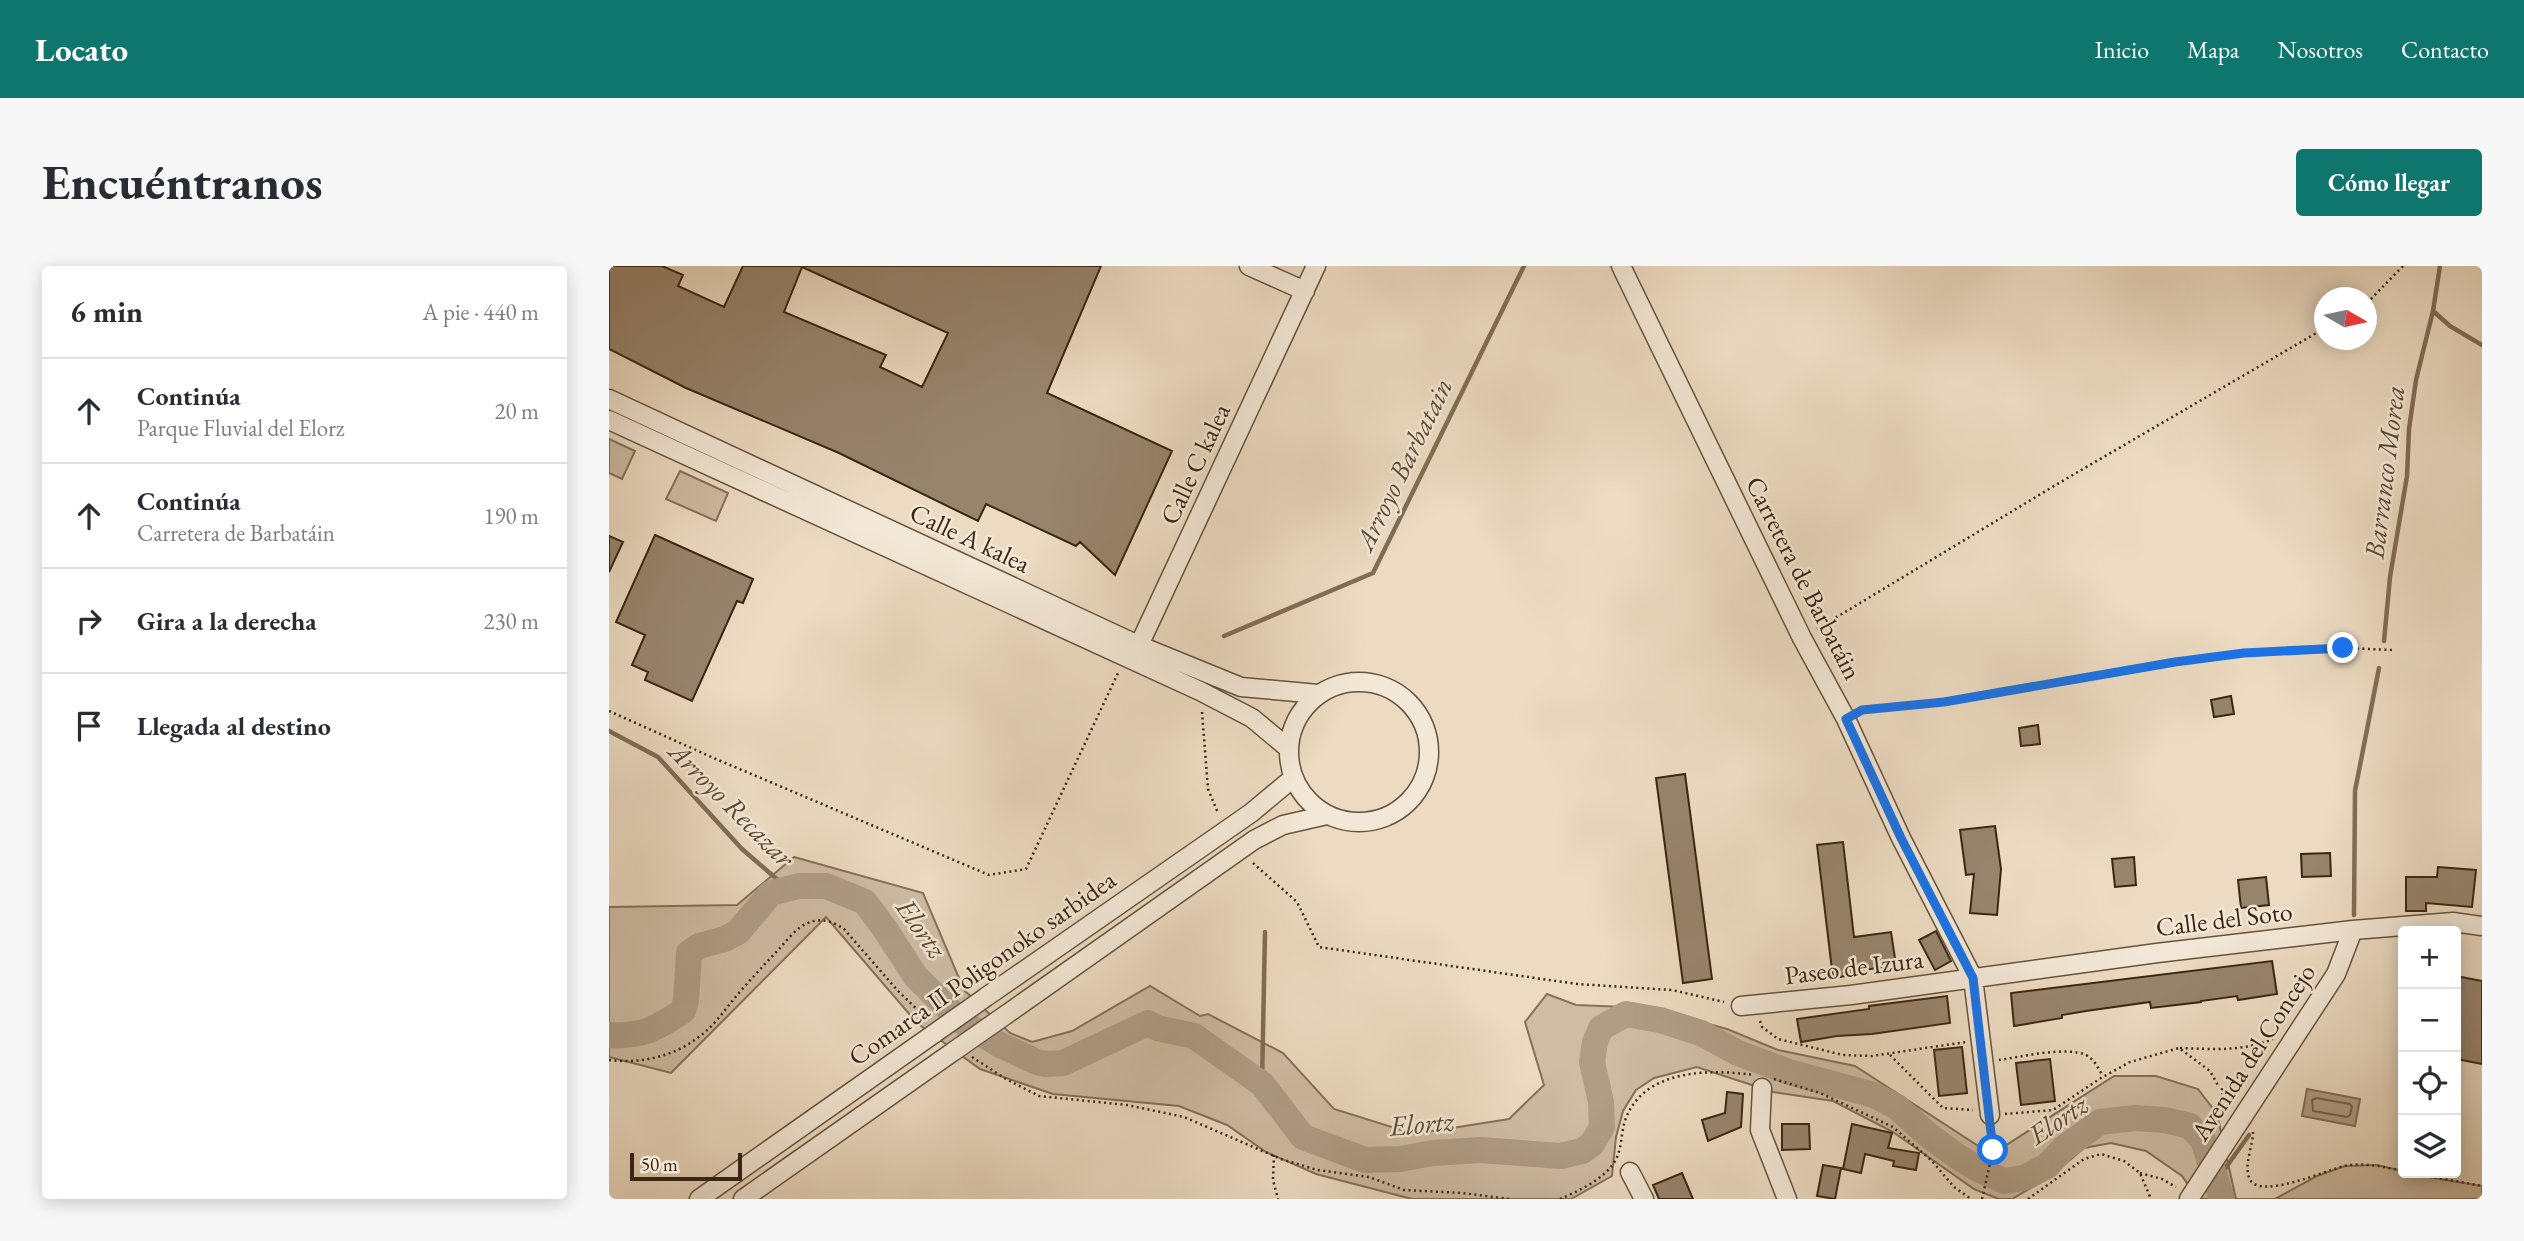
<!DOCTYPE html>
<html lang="es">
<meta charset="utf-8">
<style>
:root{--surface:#fff;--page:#f7f7f7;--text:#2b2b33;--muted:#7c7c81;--line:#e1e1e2;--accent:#0f766e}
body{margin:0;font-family:"EB Garamond",serif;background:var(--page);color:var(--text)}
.controls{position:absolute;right:21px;bottom:21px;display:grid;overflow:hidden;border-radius:7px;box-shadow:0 4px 18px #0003}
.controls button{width:63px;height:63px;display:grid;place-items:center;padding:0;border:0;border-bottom:2px solid var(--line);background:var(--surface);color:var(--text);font:35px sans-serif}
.compass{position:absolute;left:1705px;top:21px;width:63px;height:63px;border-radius:50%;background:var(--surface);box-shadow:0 4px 18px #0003;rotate:99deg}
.scale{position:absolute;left:21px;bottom:18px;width:112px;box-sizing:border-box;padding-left:7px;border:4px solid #3a2611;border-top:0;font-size:19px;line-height:24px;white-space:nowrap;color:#3a2611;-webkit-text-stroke:5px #f3e8d7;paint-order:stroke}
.stop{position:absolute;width:21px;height:21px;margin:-16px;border:5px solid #1a73e8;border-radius:50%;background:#fff}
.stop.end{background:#1a73e8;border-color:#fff;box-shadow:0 2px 7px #0008}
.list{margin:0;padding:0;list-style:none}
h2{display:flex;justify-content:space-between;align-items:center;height:91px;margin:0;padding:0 28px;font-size:30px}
h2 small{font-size:23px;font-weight:400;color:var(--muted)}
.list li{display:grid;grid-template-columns:46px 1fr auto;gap:21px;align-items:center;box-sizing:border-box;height:105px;padding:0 28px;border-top:2px solid var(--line)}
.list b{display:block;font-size:26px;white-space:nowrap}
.list p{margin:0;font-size:23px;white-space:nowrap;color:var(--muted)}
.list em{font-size:23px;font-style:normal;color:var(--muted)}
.icon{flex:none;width:38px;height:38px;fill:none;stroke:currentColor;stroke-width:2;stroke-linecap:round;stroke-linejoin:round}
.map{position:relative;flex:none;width:1873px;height:933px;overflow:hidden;border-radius:7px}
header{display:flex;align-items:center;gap:42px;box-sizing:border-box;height:98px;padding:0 35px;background:var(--accent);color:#fff}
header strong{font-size:33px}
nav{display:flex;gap:38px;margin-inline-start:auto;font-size:24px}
.intro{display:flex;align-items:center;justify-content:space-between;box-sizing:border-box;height:168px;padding:0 42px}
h1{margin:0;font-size:49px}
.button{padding:18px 32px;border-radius:7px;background:var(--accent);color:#fff;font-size:24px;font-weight:700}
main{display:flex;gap:42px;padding:0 42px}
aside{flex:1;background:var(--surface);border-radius:7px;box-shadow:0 4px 18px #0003}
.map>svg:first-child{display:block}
.green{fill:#cebca4;stroke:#84715a;stroke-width:2}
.water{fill:#af9d86;stroke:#806d57;stroke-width:2}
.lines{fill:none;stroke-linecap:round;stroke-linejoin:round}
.shore{stroke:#74624c;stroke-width:2}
.stream{stroke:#806d57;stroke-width:4.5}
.river{stroke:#af9d86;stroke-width:26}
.building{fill:#97846d;stroke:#3a2611;stroke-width:2;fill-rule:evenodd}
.minor-casing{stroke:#66533d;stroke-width:21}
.path{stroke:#3a2611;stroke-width:2.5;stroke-dasharray:2 3.5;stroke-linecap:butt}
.minor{stroke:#f3e8d7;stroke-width:18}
.minor-bridge-casing{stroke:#66533d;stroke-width:21;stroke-linecap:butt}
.minor-bridge{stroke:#f3e8d7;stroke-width:18}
.route{stroke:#1a73e8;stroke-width:9}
.labels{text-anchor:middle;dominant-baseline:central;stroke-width:5;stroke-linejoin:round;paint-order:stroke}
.street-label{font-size:26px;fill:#3a2611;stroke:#f3e8d7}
.water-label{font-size:28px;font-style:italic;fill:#5d4a34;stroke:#f3e8d7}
</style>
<header>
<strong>Locato</strong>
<nav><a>Inicio</a><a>Mapa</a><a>Nosotros</a><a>Contacto</a></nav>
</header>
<div class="intro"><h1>Encuéntranos</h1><a class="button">Cómo llegar</a></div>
<main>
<aside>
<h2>6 min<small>A pie · 440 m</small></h2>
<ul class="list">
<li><svg class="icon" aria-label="ahead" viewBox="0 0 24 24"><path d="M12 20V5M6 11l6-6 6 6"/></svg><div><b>Continúa</b><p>Parque Fluvial del Elorz</p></div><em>20 m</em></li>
<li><svg class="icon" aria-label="ahead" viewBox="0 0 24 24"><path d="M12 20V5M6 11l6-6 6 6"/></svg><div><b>Continúa</b><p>Carretera de Barbatáin</p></div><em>190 m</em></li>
<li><svg class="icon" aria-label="right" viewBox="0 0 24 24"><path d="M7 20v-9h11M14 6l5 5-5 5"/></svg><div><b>Gira a la derecha</b></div><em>230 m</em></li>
<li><svg class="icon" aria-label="arrive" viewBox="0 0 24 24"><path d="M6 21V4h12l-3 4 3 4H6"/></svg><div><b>Llegada al destino</b></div></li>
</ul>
</aside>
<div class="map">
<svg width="1873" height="933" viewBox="0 0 1873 933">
<rect width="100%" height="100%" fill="#ecdbc2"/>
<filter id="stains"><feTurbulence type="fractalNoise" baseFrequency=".00286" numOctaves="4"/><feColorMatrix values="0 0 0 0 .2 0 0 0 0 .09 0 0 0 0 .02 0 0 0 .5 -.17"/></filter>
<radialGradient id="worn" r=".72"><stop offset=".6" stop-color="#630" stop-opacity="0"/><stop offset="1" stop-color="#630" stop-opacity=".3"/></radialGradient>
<!-- green -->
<path class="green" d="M0 173 26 185 13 213 0 207Z
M71 205 119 227 107 255 57 233Z
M185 591 314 627 355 724 401 767 423 776 463 765 541 720 591 750 599 748 674 787 725 843 805 868 900 853 935 819 916 756 938 728 967 739 1042 742 1118 763 1169 784 1246 800 1374 883H1391L1505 810H1547L1589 823 1608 848 1627 933H1666L1708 910 1736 900 1768 899 1794 905V907L1873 920V933H1589L1573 910 1537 885 1502 877 1475 882 1442 910 1403 933H1390L1365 923 1284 866 1224 835 1164 826 1088 801 1045 812 1027 824 1014 845 1007 871 1003 910 962 933H803L707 908 657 886 618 859 570 840 444 828 371 803 308 757 217 651 62 807 0 791V641L128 639Z"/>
<!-- water -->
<path class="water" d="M1698 823 1751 833 1746 860 1693 850Z"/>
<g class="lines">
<!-- shore -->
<path class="shore" d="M1707 832 1741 838 1743 841 1741 849 1738 851 1704 845 1703 834Z"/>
<!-- stream -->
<path class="stream" d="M1831 0 1824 45 1841 60 1873 79
M615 370 764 307 915 0
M1775 375 1781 311 1798 210 1800 163 1807 114 1824 45
M0 465 49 491 133 583 178 622
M1745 649 1746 525 1770 402
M653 818 656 666
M1608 914 1640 869"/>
<!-- river -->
<path class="river" d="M0 769C34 771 46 763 74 745L77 734 80 687 90 680 116 673 129 666 162 627 190 620H217L256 636 276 663 307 711 353 756 391 779 428 796 437 798 454 797 539 757 548 762 585 770 653 818 694 871 756 894 791 893 824 887 871 884 952 890 973 885 983 878 993 861 992 836 983 796 986 776 992 762 1017 748 1051 754 1092 767 1129 787 1180 806 1265 829 1288 841 1319 869 1349 891 1373 905 1395 915 1415 912 1438 900 1455 882 1491 856 1526 852 1556 854 1581 860 1594 874 1613 933"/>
</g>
<!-- building -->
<path class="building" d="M0 0H53L74 9 69 20 115 41 134 0H492L438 127 563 185 506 309 471 276 467 280 377 238 369 255 230 187 77 122 0 83ZM193 1 339 67 313 121 271 101 277 89 175 46Z
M46 269 144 313 134 337 128 335 83 435 36 414 39 406 23 399 36 369 7 356Z
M0 270 14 276 0 306Z
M1622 430 1625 448 1605 451 1602 434Z
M1429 459 1431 478 1412 480 1410 462Z
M1076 508 1103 713 1074 717 1047 512Z
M1386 560 1392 603 1388 649 1361 647 1365 608 1357 609 1351 564Z
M1234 576 1245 671 1282 666 1287 699 1249 705 1250 708 1224 712 1208 579Z
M1721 587 1722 610 1693 611 1692 588Z
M1525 591 1527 619 1506 621 1503 593Z
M1829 601 1867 604 1863 641 1817 637V645H1797V611H1828Z
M1657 611 1660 639 1632 642 1629 614Z
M1327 665 1342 695 1326 704 1310 674Z
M1663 695 1668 728 1629 734 1628 730 1592 735V736L1542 742 1541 736 1477 745 1453 749V752L1405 760 1402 727Z
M1847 710 1873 715V798L1847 793Z
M1338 730 1341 757 1263 768 1228 770 1192 776 1188 753 1260 743V740Z
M1353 781 1358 827 1330 830 1325 784Z
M1441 793 1446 835 1412 839 1407 797Z
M1118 826 1134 828 1132 861 1099 875 1093 854 1116 847Z
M1173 858H1200L1201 883 1173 884Z
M1243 858 1283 867 1279 882 1310 887 1307 904 1284 900 1285 895 1256 888 1252 907 1234 903Z
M1214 899 1232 902 1226 933 1208 930Z
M1073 907 1084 933H1050L1044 919Z"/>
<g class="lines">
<!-- minor casing -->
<g class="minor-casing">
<path id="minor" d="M640 0 696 25
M1012 0 1193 372 1237 453 1292 572 1364 712 1381 849
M0 133 529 379 632 421 709 428
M0 154 591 425 643 452 679 482
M525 390 707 0
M680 486a70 70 0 1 1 140 0a70 70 0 1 1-140 0Z
M377 731 642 547 684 512
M1132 740 1242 729 1548 687 1744 664 1844 656 1873 660
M398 748 645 574 674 559 718 549
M1153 822 1151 864 1178 933
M1021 906 1035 933
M90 933 326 767
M134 933 345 785
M1580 933 1727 708 1744 664"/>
</g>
<!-- path -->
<path class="path" d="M1758 37 1794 0
M1208 363 1450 217 1716 62
M0 445 107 493 380 609 417 603 509 407
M1252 445 1335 436 1635 387 1734 382 1784 384
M593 446 599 523 609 547
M644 597 688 636 710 681 968 718 1063 724 1115 736
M1151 755 1153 761 1169 773 1234 789 1263 790 1357 776
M1571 782C1605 783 1632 786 1664 773
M1281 789 1334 842 1364 844
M363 791 397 813 430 830 518 839 575 851 672 893 708 904 760 911 795 924 853 927 900 933
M0 794C29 798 63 791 87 773 102 763 113 748 124 734 139 716 155 699 171 682 179 673 188 661 199 657 212 651 225 656 235 663L289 725 318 753
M1390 794C1412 791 1457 780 1477 789 1486 794 1489 802 1494 810
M1165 813 1211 827 1284 861 1323 895 1345 921 1362 933
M1396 848 1444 844 1492 812 1521 796 1570 782 1601 805 1621 841
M1644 866C1644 881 1634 899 1641 914 1653 933 1715 905 1735 900 1754 896 1775 901 1794 905
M665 889 664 914 669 933
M1531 907 1553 913 1567 921
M1804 907 1873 920
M951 933C969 925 992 915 1004 898 1014 885 1011 867 1017 852 1036 803 1101 803 1145 809
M1373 933 1384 884 1383 864
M1419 933 1475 893 1492 888 1515 895 1531 907 1542 933"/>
<!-- minor -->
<use href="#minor" class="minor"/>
<!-- minor-bridge casing -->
<g class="minor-bridge-casing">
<path id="minor-bridge" d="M326 767 377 731
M345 785 398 748"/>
</g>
<!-- minor-bridge -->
<use href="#minor-bridge" class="minor-bridge"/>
</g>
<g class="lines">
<!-- route -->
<path class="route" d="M1384 884 1364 712 1292 572 1237 453 1253 444 1335 436 1566 396 1635 387 1734 382"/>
</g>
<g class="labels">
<!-- street labels -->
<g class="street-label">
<text transform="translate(586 198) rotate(-65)">Calle C kalea</text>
<text transform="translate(361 272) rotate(25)">Calle A kalea</text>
<text transform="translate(1195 312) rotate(63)">Carretera de Barbatáin</text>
<text transform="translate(1615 653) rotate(-7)">Calle del Soto</text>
<text transform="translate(1245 701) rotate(-7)">Paseo de Izura</text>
<text transform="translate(373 702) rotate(-35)">Comarca II Poligonoko sarbidea</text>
<text transform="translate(1644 786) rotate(-57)">Avenida del Concejo</text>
</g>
<!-- water labels -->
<g class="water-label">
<text transform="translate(794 198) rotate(-64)">Arroyo Barbatain</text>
<text transform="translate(1775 206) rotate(-83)">Barranco Morea</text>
<text transform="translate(123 538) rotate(45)">Arroyo Recazar</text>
<text transform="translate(313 662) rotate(55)">Elortz</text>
<text transform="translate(1449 853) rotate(-34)">Elortz</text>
<text transform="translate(813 857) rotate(-5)">Elortz</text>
</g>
</g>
<rect width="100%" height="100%" filter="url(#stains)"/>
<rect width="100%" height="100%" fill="url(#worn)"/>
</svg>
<div class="controls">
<button>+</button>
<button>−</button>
<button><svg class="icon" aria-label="locate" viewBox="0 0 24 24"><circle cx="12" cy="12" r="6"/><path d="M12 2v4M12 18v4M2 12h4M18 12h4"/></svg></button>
<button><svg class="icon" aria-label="layers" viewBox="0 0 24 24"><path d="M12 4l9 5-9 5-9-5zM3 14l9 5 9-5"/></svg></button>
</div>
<svg class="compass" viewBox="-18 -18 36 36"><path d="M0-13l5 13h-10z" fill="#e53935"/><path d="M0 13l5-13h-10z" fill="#7c7c81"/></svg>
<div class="scale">50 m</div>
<div class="stop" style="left:1384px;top:884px"></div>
<div class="stop end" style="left:1734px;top:382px"></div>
</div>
</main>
